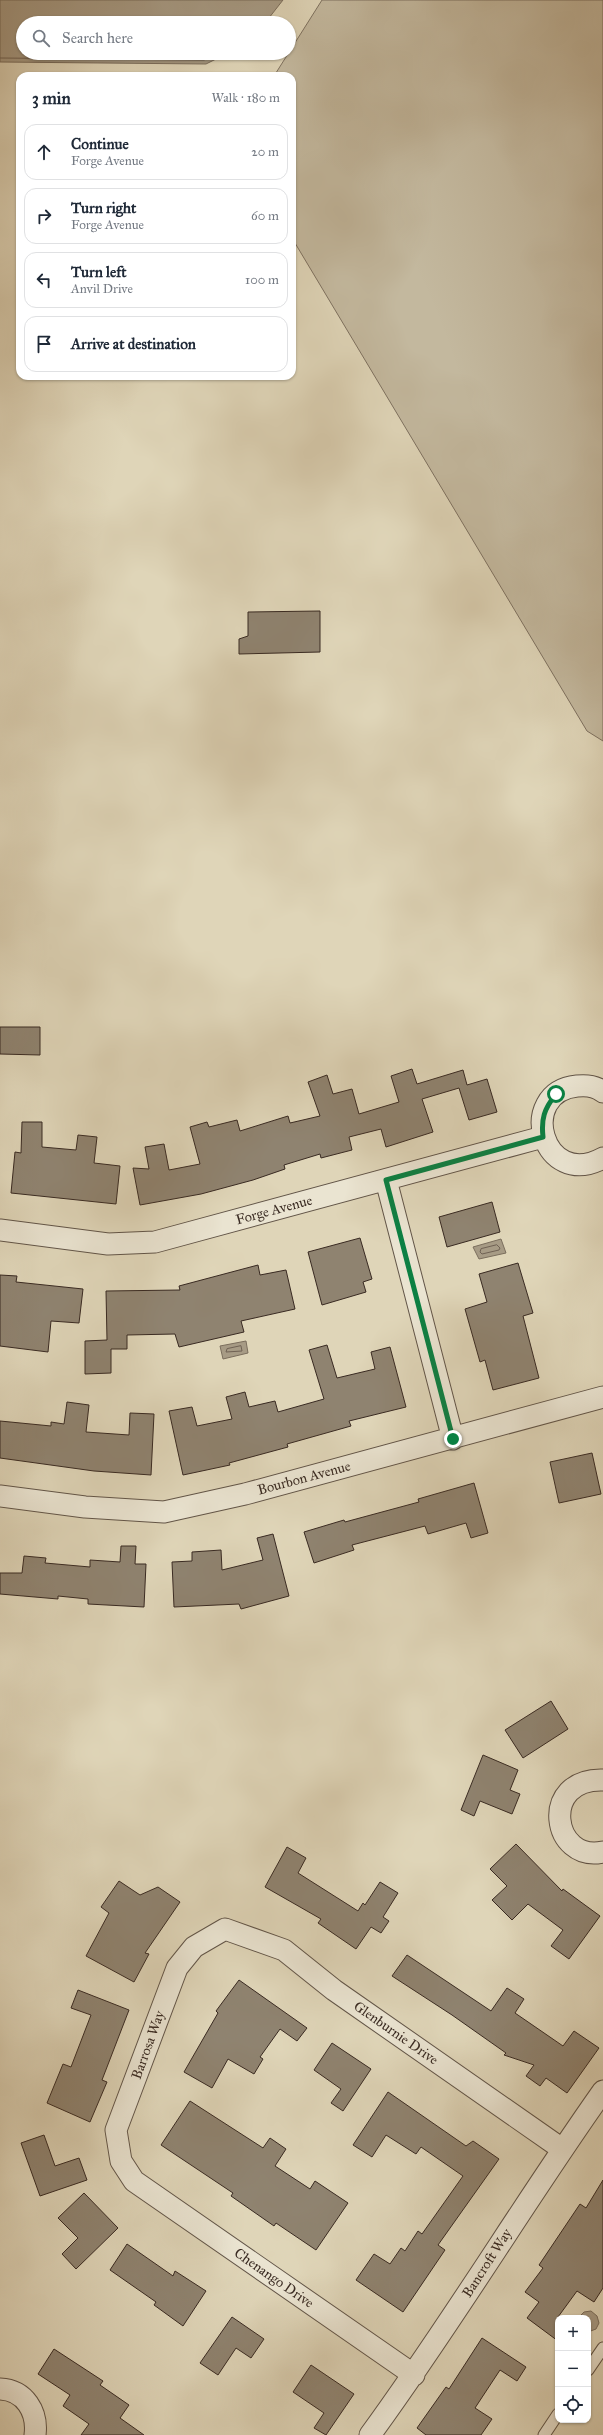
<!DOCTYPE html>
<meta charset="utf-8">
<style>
:root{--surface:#fff;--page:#f2f2f3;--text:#1f2937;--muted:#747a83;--line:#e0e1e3}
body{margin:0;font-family:"IM FELL Great Primer",serif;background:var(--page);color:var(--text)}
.controls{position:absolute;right:12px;bottom:12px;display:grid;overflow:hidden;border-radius:8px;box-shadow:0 1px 3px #0004}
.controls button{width:36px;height:36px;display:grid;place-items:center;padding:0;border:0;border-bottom:1px solid var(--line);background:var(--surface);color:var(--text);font:20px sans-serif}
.stop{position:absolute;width:12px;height:12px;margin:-9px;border:3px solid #0b8043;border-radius:50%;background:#fff}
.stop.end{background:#0b8043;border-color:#fff;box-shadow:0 1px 4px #0008}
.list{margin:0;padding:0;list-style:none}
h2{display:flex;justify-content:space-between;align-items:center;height:52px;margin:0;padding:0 16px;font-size:17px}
h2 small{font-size:13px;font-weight:400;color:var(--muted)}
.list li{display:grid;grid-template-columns:26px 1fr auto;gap:12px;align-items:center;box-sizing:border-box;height:56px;margin:0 8px 8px;padding:0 8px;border:1px solid var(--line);border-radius:12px}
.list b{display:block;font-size:15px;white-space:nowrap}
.list p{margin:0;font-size:13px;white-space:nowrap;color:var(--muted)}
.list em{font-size:13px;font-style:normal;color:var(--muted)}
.icon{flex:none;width:22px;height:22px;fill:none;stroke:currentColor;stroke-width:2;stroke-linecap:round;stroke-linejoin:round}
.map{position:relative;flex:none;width:603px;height:2435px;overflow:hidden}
.search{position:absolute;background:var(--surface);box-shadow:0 1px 3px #0004;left:16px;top:16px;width:280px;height:44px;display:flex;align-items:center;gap:10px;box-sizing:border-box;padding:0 14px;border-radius:22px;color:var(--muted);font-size:15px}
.panel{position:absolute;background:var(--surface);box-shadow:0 1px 3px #0004;left:16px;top:72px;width:280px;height:308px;border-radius:12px}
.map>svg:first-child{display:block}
.green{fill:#c3b89e;stroke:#7e7160}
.water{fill:#a79b85;stroke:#7b6e5d}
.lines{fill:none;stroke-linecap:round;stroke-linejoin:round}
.shore{stroke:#706254;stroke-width:1}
.building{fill:#8f8370;stroke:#392a22}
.service-casing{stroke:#625548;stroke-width:13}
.minor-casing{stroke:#625548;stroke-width:23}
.service{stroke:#eae4d1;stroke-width:11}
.minor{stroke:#eae4d1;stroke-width:21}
.route{stroke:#0b8043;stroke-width:5}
.labels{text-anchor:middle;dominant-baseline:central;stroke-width:3.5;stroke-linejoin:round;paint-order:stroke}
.street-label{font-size:14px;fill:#392a22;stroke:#eae4d1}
</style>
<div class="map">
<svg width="603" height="2435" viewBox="0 0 603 2435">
<rect width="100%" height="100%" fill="#dfd5b8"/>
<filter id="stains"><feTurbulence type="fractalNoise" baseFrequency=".005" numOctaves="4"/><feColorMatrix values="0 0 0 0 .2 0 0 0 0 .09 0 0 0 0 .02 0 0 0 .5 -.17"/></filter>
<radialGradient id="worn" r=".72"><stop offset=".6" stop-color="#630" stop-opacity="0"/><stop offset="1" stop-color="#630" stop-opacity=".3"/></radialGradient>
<!-- green -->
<path class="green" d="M322 0H603V741L587 731 292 238V76H274Z"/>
<!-- water -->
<path class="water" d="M0 0H283L265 23H23V53H228L206 64 0 62Z
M501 1239 506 1253 479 1259 473 1247Z
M246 1341 248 1353 223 1359 220 1346Z
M591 2311 597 2316 599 2323 596 2329 588 2332V2318H578L584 2312Z"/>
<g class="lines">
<!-- shore -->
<path class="shore" d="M25 53 203 55 208 53
M0 58 204 60 219 53
M497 1245 500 1248 499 1250 482 1254 480 1252 481 1249Z
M241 1346 242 1351 226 1352 227 1349Z"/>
</g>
<!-- building -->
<path class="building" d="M320 611V652L239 654V639L248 636V612Z
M0 1027H40V1055L0 1054Z
M412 1069 417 1084 463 1070 467 1085 487 1079 497 1112 469 1120 459 1088 422 1099 433 1132 386 1147 381 1129 349 1137 352 1150 321 1158 320 1154 284 1165 285 1169 253 1180 201 1194 140 1205 133 1168 149 1169 145 1147 164 1144 169 1170 200 1164 190 1127 207 1122 209 1127 237 1120 240 1131 288 1116 290 1123 320 1116 308 1082 327 1075 333 1094 352 1089 359 1114 399 1102 391 1076Z
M22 1122H42V1147L76 1150 78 1135 97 1137 94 1163 120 1166 116 1204 11 1193 15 1152 21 1153Z
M492 1202 500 1232 447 1247 439 1217Z
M360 1238 372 1279 363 1282 366 1292 322 1305 308 1252Z
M518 1263 533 1313 523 1316 539 1378 493 1390 485 1360 480 1362 465 1309 487 1302 479 1274Z
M258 1265 260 1275 286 1270 295 1309 241 1321 244 1332 179 1347 175 1334 127 1335V1349H111V1373L85 1374V1341L107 1340 106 1291 180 1290 179 1286Z
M0 1275 17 1276 16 1282 83 1289 79 1323 51 1321 48 1352 0 1346Z
M327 1345 337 1378 375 1369 371 1352 390 1347 406 1407 349 1421 351 1426 287 1444 288 1447 229 1463 230 1465 183 1475 169 1411 192 1407 197 1426 232 1419 226 1397 245 1392 249 1407 275 1401 278 1412 324 1399 309 1350Z
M67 1402 89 1405 86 1432 129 1435 130 1413 154 1414 151 1475 94 1471 0 1458V1421L51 1426V1422L64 1424Z
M592 1453 601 1494 559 1503 550 1462Z
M474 1483 488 1533 471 1538 466 1523 428 1534 425 1526 352 1545 354 1550 314 1563 304 1532 344 1520 345 1522 419 1502 418 1499Z
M273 1534 289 1596 241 1609 239 1604 174 1607 172 1562 192 1561V1552L221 1550 222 1570 263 1560 257 1538Z
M121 1546H136L135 1564H146L144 1607 88 1604V1599L58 1596V1599L0 1594V1573H22L24 1556 46 1558 45 1563 90 1567V1560L120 1562Z
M551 1701 568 1729 523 1758 505 1730Z
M483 1755 518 1770 510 1790 520 1794 512 1814 480 1801 474 1816 461 1810Z
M516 1844 562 1891 563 1889 600 1916 569 1959 551 1946 563 1930 528 1904 512 1920 492 1900 507 1886 490 1869Z
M287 1847 306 1858 298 1873 358 1911 363 1903 365 1905 380 1882 398 1893 383 1917 389 1921 381 1933 371 1927 356 1949 318 1923 321 1919 265 1887Z
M119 1881 140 1895 158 1887 180 1902 145 1953 149 1954 134 1982 86 1956 109 1913 101 1907Z
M407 1955 491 2011 507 1988 524 1999 515 2013 563 2046 574 2031 599 2048 567 2093 546 2078 540 2086 526 2076 534 2065 504 2055 506 2053 452 2015 392 1976Z
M239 1980 307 2028 297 2041 280 2029 260 2057 263 2059 254 2074 228 2059 212 2088 184 2072 218 2013 216 2011Z
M78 1990 129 2010 102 2080 107 2082 90 2122 47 2103 63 2064 71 2067 91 2015 71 2008Z
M332 2043 371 2069 343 2111 331 2103 341 2089 314 2070Z
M388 2092 466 2146 473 2141 499 2159 438 2245 445 2250 403 2312 356 2280 374 2254 390 2264 401 2248 405 2251 418 2231 422 2234 463 2176 421 2147 416 2154 386 2135 372 2157 353 2145Z
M190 2101 263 2148 270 2138 286 2149 275 2166 310 2189 315 2181 348 2203 316 2250 276 2223 274 2226 231 2196 233 2193 161 2145Z
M44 2135 55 2166 79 2158 87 2180 40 2196 21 2143Z
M603 2180V2288L594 2302 577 2291 558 2317V2341L527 2318 539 2302 525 2292 543 2268 539 2265 580 2204 586 2208Z
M84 2193 118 2228 76 2269 62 2254 78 2238 58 2218Z
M127 2244 173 2276 175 2271 206 2291 183 2326 154 2305 156 2302 110 2270Z
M232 2317 264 2339 251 2358 236 2348 218 2375 200 2363Z
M482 2338 526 2367 517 2381 500 2370 475 2408 492 2419 481 2435H426L417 2428 446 2387 449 2389Z
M54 2349 103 2381 100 2385 129 2405 120 2418 144 2435H81L89 2424 63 2406 70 2395 38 2374Z
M311 2365 354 2394 326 2435 314 2428 324 2413 293 2392Z"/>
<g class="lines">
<!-- service casing -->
<g class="service-casing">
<path id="service" d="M588 2370 603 2348
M544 2435 558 2414"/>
</g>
<!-- minor casing -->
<g class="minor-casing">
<path id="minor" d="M603 1092C596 1086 586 1085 577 1086 516 1092 542 1191 603 1158
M386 1180 453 1439
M0 1230 108 1244 155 1242 543 1137
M0 1496 85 1507 164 1512 245 1494 603 1397
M603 1780C539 1778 552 1863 603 1852
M414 2375 134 2181 121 2161 116 2130 177 1968 194 1947 225 1929 284 1950 334 1990 562 2149
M0 2389C25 2390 38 2412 35 2435
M370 2435C452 2323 523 2204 603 2091"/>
</g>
<!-- service -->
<use href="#service" class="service"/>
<!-- minor -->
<use href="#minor" class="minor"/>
</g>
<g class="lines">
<!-- route -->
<path class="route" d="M453 1439 386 1180 543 1137C541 1119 544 1109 556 1094"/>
</g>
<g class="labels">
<!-- street labels -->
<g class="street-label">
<text transform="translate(274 1210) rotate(-15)">Forge Avenue</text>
<text transform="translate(304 1478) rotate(-15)">Bourbon Avenue</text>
<text transform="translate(396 2033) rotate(35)">Glenburnie Drive</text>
<text transform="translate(148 2045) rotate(-70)">Barrosa Way</text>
<text transform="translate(487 2263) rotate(-57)">Bancroft Way</text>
<text transform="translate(274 2278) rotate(35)">Chenango Drive</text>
</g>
</g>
<rect width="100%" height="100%" filter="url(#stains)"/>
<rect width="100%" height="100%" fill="url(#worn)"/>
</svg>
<div class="controls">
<button>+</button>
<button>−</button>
<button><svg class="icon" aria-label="locate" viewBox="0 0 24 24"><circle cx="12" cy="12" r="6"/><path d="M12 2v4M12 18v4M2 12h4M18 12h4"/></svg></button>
</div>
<div class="stop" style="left:556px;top:1094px"></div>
<div class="stop end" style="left:453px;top:1439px"></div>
<div class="search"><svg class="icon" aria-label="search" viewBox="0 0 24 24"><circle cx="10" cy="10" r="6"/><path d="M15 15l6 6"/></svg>Search here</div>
<section class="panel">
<h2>3 min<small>Walk · 180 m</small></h2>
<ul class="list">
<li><svg class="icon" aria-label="ahead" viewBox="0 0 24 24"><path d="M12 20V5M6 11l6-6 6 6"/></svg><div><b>Continue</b><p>Forge Avenue</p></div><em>20 m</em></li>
<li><svg class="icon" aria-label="right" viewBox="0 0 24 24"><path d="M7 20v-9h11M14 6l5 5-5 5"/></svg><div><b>Turn right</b><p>Forge Avenue</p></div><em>60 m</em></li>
<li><svg class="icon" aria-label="left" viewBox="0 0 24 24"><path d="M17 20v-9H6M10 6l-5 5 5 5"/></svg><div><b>Turn left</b><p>Anvil Drive</p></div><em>100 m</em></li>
<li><svg class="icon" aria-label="arrive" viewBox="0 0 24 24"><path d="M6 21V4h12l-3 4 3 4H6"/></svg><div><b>Arrive at destination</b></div></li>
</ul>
</section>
</div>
